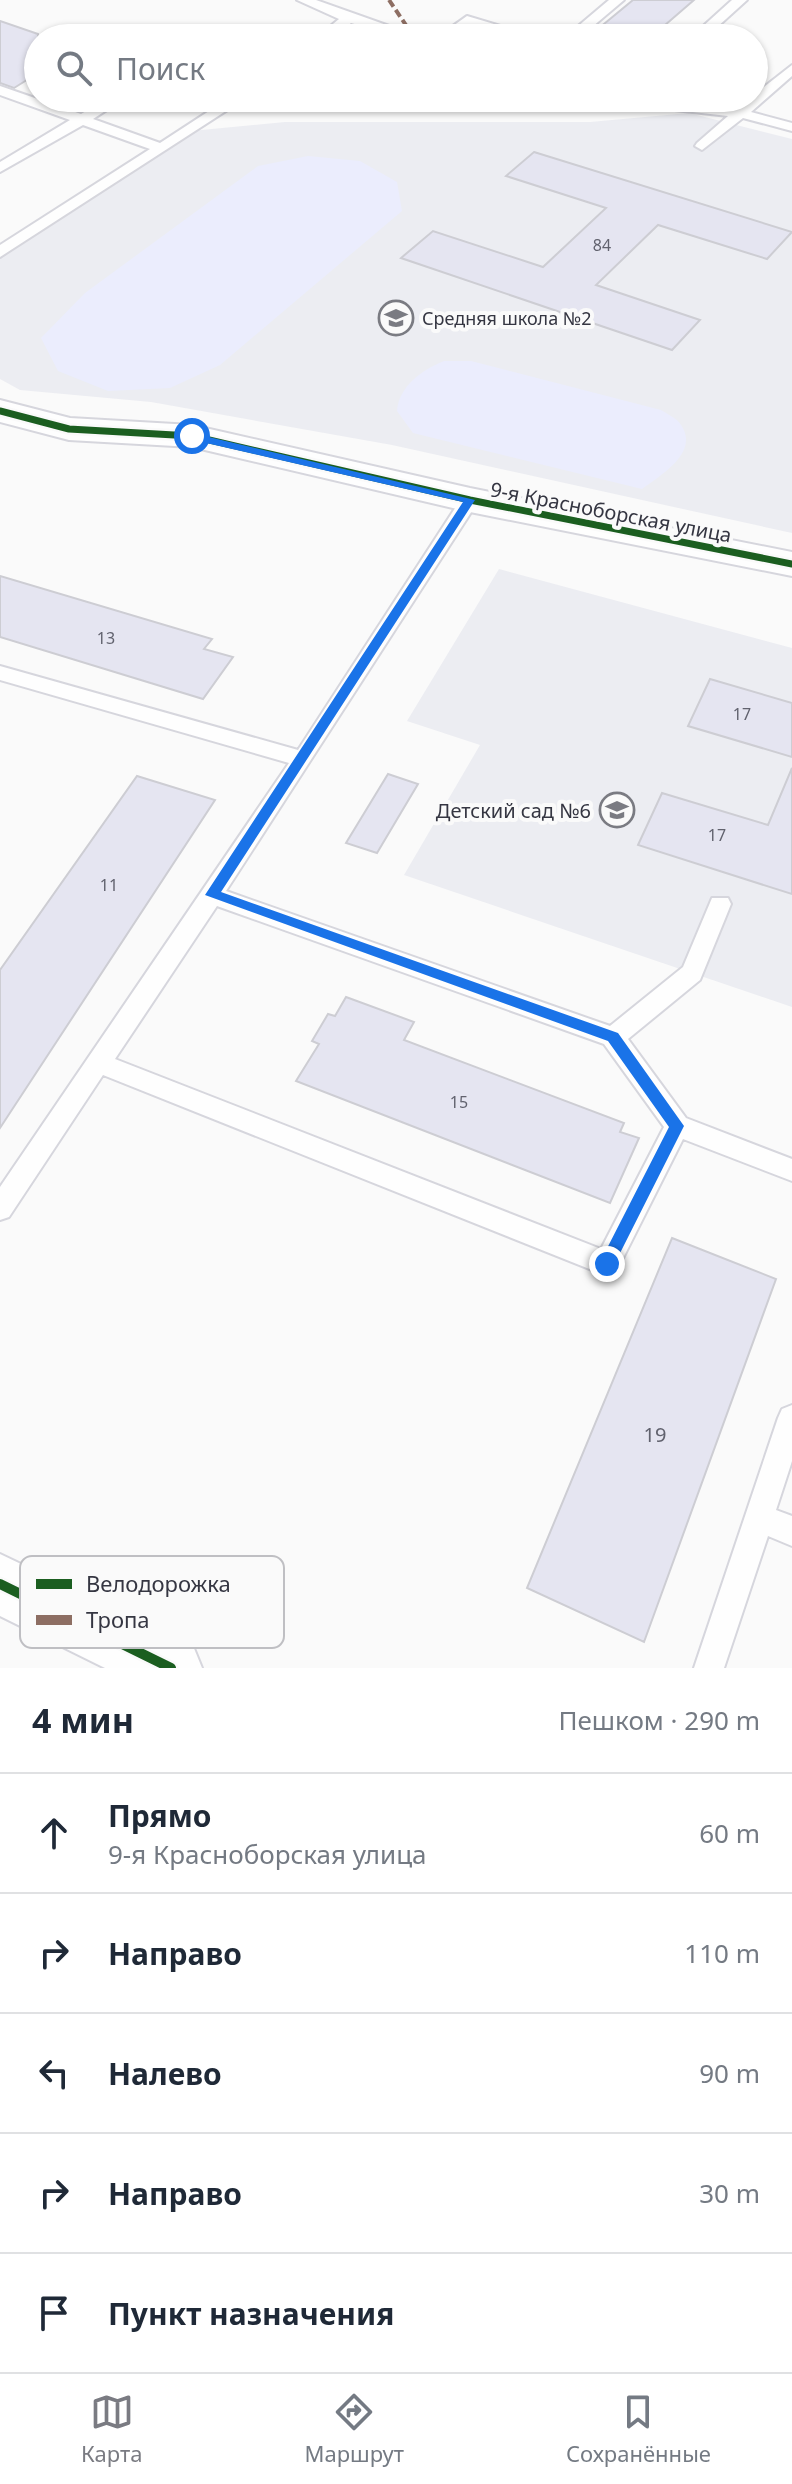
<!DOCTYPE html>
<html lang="ru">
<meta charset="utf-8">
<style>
:root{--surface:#fff;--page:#f6f6f7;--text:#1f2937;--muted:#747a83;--line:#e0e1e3;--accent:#7a7b82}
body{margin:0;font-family:"Noto Sans",sans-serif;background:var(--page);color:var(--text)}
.stop{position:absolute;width:24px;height:24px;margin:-18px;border:6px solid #1a73e8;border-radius:50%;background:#fff}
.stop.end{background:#1a73e8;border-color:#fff;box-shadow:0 2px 8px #0008}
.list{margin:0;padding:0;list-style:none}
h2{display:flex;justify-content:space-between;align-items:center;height:104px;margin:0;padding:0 32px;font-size:34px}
h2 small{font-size:26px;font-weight:400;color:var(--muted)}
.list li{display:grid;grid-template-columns:52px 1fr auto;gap:24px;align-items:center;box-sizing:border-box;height:120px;padding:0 32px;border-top:2px solid var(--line)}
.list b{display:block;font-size:30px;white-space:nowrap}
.list p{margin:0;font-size:26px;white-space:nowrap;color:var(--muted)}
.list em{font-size:26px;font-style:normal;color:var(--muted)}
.icon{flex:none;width:44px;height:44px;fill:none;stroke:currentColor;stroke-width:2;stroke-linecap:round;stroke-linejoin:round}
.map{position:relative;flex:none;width:792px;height:1668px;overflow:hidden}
.search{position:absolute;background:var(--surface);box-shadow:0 2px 6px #0004;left:24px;right:24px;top:24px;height:88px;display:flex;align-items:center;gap:20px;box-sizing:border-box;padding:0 28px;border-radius:44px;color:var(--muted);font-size:30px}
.sheet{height:704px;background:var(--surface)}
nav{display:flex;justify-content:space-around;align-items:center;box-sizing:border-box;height:112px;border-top:2px solid var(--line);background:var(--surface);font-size:22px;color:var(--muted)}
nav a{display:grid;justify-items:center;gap:4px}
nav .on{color:var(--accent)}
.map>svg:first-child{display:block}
.built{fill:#ecedf2}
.green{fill:#ebedfd}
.building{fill:#e5e5f1;stroke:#cdcdd3;stroke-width:2}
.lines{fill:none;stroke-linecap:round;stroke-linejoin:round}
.service-casing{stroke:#d6d6dd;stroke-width:4}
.minor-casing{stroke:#d6d6dd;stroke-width:4}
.service{fill:#fefefe;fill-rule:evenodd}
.minor{fill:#fefefe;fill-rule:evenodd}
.quiet{stroke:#8d6e63;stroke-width:4;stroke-dasharray:8 4;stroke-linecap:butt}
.cycleway-far1-casing{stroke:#fafafa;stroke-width:12}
.cycleway-casing{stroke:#fafafa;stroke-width:15}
.cycleway-far1{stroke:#1b5e20;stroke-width:7}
.cycleway{stroke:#1b5e20;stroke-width:10}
.route{fill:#1a73e8}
.labels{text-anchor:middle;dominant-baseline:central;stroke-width:8;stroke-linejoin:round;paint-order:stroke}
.number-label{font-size:16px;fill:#61626e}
.far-poi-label{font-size:18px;fill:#353642;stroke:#fafafa;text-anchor:start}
.street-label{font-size:20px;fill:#353642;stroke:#fafafa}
.poi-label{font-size:20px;fill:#353642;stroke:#fafafa;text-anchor:end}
.near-number-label{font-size:20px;fill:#61626e}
.key{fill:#fafafa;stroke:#bfbfc3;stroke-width:2}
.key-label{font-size:22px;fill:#353642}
</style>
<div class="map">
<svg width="792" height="1668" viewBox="0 0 792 1668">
<rect width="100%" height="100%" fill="#fafafa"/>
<!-- built -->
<path class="built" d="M689 113 792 139V533L392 445 151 402 20 390 0 379V258L191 131 285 122H590Z
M499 569 792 648V1007L404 875 480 745 407 721Z"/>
<!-- green -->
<path class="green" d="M308 156 360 161 397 182 402 211 220 365 170 388 108 391 58 371 41 338 85 293 258 166Z
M444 361H471L661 410C667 414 677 418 681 425 700 452 661 475 642 489L413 433 397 411C399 386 422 370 444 361Z"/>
<!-- building -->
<path class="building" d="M633 0H694L650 38H587Z
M0 21 38 34V73L14 88 0 83Z
M534 152 792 232 767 259 658 225 596 285 700 320 672 350 401 258 433 231 543 267 606 208 506 176Z
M0 576 212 639 204 649 233 657 203 699 0 637Z
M710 679 792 703V757L688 726Z
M792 768V894L638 845 662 793 768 825Z
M388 774 418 784 377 853 346 843Z
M137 776 215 800 0 1128V970Z
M346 997 414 1022 404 1040 624 1123 620 1132 639 1138 610 1203 296 1081 319 1044 312 1041 328 1014 335 1016Z
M672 1238 776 1279 644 1642 527 1588Z"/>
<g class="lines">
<!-- service casing -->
<g class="service-casing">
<path id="service" d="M297 0H316L423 38H402L351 23 332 38H316L339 19Z
M609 0H624L579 38H564Z
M732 0H747L705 38H690Z
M467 16 531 35 533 38H512L469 25 452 38H436Z
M224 27 250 35 252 38H206Z
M792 65V76L751 112 792 123V131L743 118 702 150 695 146 697 143 728 116 604 102 597 98H643L737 108Z
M0 86 81 114 108 98H125L93 119 160 143 229 98H246L0 257V245L150 149 83 125 0 172V162L70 120 0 95Z
M292 98H542L535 102 309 105Z
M470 494 479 500 226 891 610 1026 683 967 712 898H728L731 904 700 980 628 1039 686 1118 792 1159V1181L683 1139 616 1272 607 1276 103 1075 9 1217 0 1220V1187L289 763 0 680V666L298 750 463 496ZM217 906 604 1044 664 1127 601 1249 115 1059Z
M792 1405V1461L776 1510 792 1516V1546L768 1536 724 1668H694L778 1418 782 1409Z"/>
</g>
<!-- minor casing -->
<g class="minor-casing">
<path id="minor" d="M0 400 70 418 192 425 470 488 792 552V576L470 512 192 447 69 440 0 422Z
M0 1554 193 1646 202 1668H105L0 1616Z"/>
</g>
<!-- service -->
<use href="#service" class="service"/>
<!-- minor -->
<use href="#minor" class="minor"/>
<!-- quiet -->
<path class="quiet" d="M389 0 414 37"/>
<!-- cycleway-far1 casing -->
<g class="cycleway-far1-casing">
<path id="cycleway-far1" d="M0 411 69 429 192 436 470 500 792 564"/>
</g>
<!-- cycleway casing -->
<g class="cycleway-casing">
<path id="cycleway" d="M0 1584 171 1668"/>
</g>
<!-- cycleway-far1 -->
<use href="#cycleway-far1" class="cycleway-far1"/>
<!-- cycleway -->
<use href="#cycleway" class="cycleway"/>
</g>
<!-- route -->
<path class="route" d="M192 433 475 500 221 892 618 1033 684 1126 612 1269 607 1271 599 1264 669 1127 608 1041 205 895 463 502 189 439Z"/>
<!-- icons -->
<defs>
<g id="school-ring" transform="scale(1.8)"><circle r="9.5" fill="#fafafa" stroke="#7a7b82" stroke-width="1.5"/><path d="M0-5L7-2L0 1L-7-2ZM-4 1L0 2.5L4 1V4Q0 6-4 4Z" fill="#7a7b82"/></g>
</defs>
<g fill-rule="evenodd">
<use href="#school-ring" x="396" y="318"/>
<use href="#school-ring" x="617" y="810"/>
</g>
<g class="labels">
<!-- number labels -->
<g class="number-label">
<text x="602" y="245">84</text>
<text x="106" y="638">13</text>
<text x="742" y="714">17</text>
<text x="717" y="835">17</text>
<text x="109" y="885">11</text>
<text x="459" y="1102">15</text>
</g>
<!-- far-poi labels -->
<g class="far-poi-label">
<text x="422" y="318">Средняя школа №2</text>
</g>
<!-- street labels -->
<g class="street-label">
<text transform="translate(611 512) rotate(11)">9-я Красноборская улица</text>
</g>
<!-- poi labels -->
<g class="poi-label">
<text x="591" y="810">Детский сад №6</text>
</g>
<!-- near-number labels -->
<g class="near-number-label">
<text x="655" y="1434">19</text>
</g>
</g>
<!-- legend -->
<rect x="20" y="1556" width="264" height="92" rx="12" class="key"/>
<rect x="36" y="1579" width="36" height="10" fill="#1b5e20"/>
<rect x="36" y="1615" width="36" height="10" fill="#8d6e63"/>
<g class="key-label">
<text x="86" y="1592">Велодорожка</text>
<text x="86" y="1628">Тропа</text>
</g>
</svg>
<div class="stop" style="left:192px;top:436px"></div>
<div class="stop end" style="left:607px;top:1264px"></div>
<div class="search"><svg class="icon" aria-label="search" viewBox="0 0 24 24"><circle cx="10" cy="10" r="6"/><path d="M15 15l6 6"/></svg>Поиск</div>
</div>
<section class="sheet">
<h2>4 мин<small>Пешком · 290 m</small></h2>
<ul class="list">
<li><svg class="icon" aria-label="ahead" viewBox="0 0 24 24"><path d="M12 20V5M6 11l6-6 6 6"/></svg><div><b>Прямо</b><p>9-я Красноборская улица</p></div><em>60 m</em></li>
<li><svg class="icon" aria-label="right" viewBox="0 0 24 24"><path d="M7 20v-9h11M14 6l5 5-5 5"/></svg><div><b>Направо</b></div><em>110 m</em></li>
<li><svg class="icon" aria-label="left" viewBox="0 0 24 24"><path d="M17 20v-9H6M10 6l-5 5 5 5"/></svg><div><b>Налево</b></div><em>90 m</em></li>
<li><svg class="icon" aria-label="right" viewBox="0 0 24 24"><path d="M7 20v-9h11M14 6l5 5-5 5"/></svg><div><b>Направо</b></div><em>30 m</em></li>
<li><svg class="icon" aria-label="arrive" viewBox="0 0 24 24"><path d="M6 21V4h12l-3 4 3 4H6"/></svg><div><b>Пункт назначения</b></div></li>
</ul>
</section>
<nav>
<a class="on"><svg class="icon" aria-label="map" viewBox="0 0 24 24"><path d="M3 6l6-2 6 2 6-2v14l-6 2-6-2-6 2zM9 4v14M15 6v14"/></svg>Карта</a>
<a><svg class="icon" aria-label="directions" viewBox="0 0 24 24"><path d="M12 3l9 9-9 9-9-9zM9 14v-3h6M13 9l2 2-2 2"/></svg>Маршрут</a>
<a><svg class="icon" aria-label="saved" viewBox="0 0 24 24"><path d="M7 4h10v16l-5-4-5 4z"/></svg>Сохранённые</a>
</nav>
